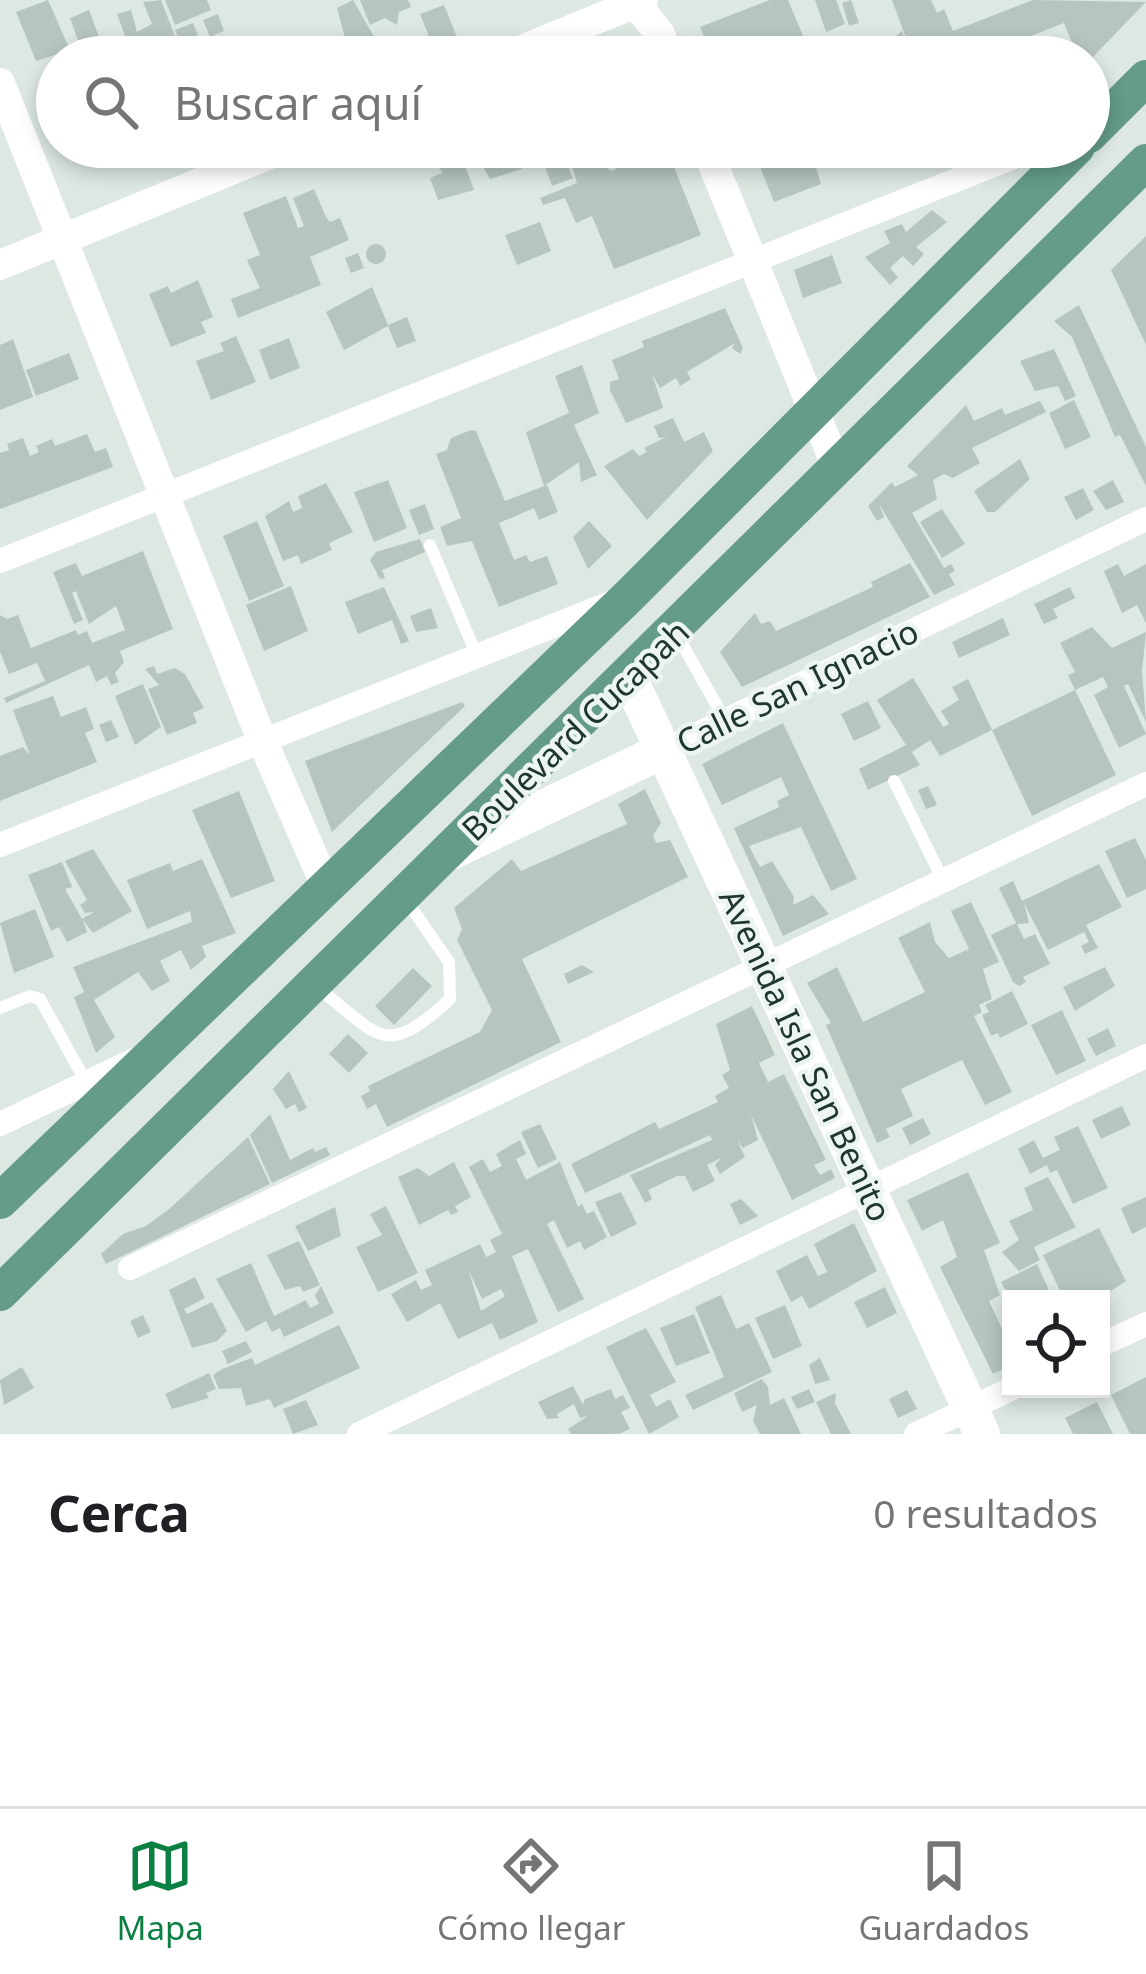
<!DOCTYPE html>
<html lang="es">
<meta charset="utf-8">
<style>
:root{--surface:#fff;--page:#f6f6f6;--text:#202124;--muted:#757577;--line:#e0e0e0;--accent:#0b8043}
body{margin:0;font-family:"Noto Sans",sans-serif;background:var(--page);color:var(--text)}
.controls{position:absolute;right:36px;bottom:36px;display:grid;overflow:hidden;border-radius:0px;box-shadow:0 6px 18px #0003}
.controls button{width:108px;height:108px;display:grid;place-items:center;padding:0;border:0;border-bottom:3px solid var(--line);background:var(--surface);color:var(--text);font:60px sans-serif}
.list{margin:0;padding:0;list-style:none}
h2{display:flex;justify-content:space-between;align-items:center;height:156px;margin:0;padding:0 48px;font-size:51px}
h2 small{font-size:39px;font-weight:400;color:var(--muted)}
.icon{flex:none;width:66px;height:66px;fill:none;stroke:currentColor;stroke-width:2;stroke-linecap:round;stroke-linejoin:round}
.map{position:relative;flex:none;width:1146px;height:1434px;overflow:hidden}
.search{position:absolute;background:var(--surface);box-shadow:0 6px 18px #0003;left:36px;right:36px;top:36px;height:132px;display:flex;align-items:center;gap:30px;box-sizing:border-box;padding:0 42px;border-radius:66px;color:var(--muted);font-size:45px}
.sheet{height:372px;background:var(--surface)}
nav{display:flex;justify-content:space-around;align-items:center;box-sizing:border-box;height:168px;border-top:3px solid var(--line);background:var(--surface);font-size:33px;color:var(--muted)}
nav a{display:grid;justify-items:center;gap:6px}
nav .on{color:var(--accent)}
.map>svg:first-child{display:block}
.building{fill:#b6c6be;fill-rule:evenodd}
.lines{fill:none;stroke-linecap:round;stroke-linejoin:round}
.service{stroke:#fff;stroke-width:12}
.minor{stroke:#fff;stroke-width:24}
.tertiary{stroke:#fff;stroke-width:30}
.secondary{stroke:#fff;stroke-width:36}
.primary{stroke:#649b89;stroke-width:36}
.labels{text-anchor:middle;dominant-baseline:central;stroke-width:9;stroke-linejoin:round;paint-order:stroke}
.street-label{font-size:33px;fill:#20372f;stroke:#edf5f1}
</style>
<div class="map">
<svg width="1146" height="1434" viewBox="0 0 1146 1434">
<rect width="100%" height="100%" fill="#dde8e3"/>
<!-- building -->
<path class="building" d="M48 0 70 50 36 61 16 12Z
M161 0 183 57H84L70 18 89 10 105 53 128 44 117 14 131 10 137 32 152 24 143 2Z
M165 0H207L211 10 175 25Z
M353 0 376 40 382 57H340L349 53 337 8Z
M360 0H408L411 7 399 12 397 25 385 18 370 25Z
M770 0H788L812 57H733L729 48 712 55 700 27Z
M815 0H836L845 24 826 32Z
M851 0 859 23 849 26 842 3Z
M892 0H931L937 13 944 9 953 31 1033 0 1146 2 1089 61 1078 57 1064 23 977 57H913Z
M444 5 457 37 433 47 420 14Z
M218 14 224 31 210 37 203 20Z
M193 23 198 35 180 42 175 30Z
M902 31 908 48 878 57 876 52Z
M127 147H167L169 152 130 167Z
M472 147H529L516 152 522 169 490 179Z
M566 147H597L610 171 616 169 607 147H644L647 157 667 149 701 235 614 269 592 216 576 223 565 198 543 205 540 198 577 183Z
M780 147 787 166 813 156 821 184 774 202 755 154Z
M563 154 573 178 552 186 543 161Z
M454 156 462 157 474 190 438 200 430 178 442 173 439 165Z
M314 189 326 217 330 222 340 218 349 240 310 257 321 285 238 318 231 299 260 288 247 260 260 255 243 213 286 196 298 228 304 226 293 198Z
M932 210 947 222 916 247 924 254 913 266 903 256 890 268 898 277 890 285 865 257 890 243 884 231 902 224 906 232Z
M540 222 551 251 517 265 505 235Z
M1146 236V345L1111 270Z
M366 254a10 10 0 1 1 20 0a10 10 0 1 1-20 0Z
M358 253 364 268 351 273 345 258Z
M832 255 842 283 803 298 794 270Z
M198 280 213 317 201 322 206 333 171 347 149 294 168 286 171 293Z
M372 287 388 325 407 317 416 341 397 348 388 326 344 350 326 312Z
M1079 305 1146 447V486L1120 435 1115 437 1072 337 1054 321Z
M725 308 743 348 740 354 732 348 735 343 687 372 691 379 680 386 676 378 660 388 652 374 663 408 626 423 610 390V382L619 379 612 360 644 347 642 341Z
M236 336 256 382 211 400 196 361 224 351 220 343Z
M289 338 300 368 270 380 259 350Z
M13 339 33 397 0 410V345Z
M1054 349 1076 396 1065 401 1058 386 1035 391 1020 361Z
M69 353 79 379 36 396 26 370Z
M582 365 599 413 574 425 597 475 581 482 579 462 544 486 526 432 569 413 555 376Z
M1074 400 1091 437 1065 449 1049 413Z
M1040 401 1046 412 972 448 980 463 953 478 944 474 933 480 937 499 912 513 944 568 951 564 955 571 949 574 955 585 934 595 879 504 884 517 877 521 868 506 892 482 895 487 918 475 907 466 966 405 974 421 1002 408 1005 415Z
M673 418 684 442 704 432 713 451 647 520 604 466 633 449 639 456 647 452 644 448 666 437 659 438 654 426Z
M471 430 476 431 505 501 547 485 558 512 539 520 534 508 499 523 514 560 526 555 530 562 547 556 558 584 499 607 472 541 447 546 440 527 461 518 436 454 447 450 451 438Z
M87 434 95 452 106 448 113 467 0 509V453L9 450 7 444 23 438 30 456 39 452 36 446 52 439 55 446Z
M1020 459 1030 479 995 512H987L974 491Z
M388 480 407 528 374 542 354 492Z
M1113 480 1124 502 1106 510 1093 491Z
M326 483 353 532 329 543 332 550 301 564 298 555 283 561 265 516 289 501 293 512 302 508 298 496Z
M1083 488 1094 510 1076 520 1064 497Z
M425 504 434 529 419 535 409 510Z
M942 509 965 544 942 558 920 522Z
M257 521 284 586 249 601 223 536Z
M589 521 612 546 588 569 573 537Z
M420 539 425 552 382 570 385 578 380 579 370 560 376 552Z
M143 551 173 629 120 651 124 662 115 673 119 682 111 685 107 676 96 682 89 665 6 703 4 698 45 681 37 663 9 674 0 652V615L7 619 18 615 31 648 76 630 78 635 87 631 92 643 125 630 116 606 89 624 76 591 72 593 83 620 74 624 53 572 76 563 82 576Z
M910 563 930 597 759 679 742 687 720 652 755 613 761 624 770 621 776 631 873 587 871 582Z
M1118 564 1124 576 1146 564V623L1137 605 1122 613 1104 571Z
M291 586 308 631 264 651 246 605Z
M384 587 409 641 401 644 392 620 358 634 345 602Z
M1070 587 1075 598 1053 609 1058 618 1044 624 1034 604Z
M431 608 438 628 416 632 410 616Z
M1003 618 1010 635 959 658 952 642Z
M1092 627 1112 648 1146 632 1142 671 1146 722 1128 684 1124 686 1146 734 1119 748 1094 695 1108 687 1103 677 1075 690 1068 675 1075 672 1060 643Z
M154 666 157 674 175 668 185 674 204 708 193 713 197 723 167 735 148 689 159 685 145 669Z
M913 678 943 727 949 724 941 711 959 700 952 687 968 679 992 730 940 756 930 740 912 752 920 765 868 790 859 769 906 745 877 700Z
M143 684 161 727 135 745 115 696Z
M1075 690 1116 775 1032 816 992 730Z
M53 696 61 717 86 707 94 729 85 733 97 762 0 801V756L23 747 30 755 13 710Z
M868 701 881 728 854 741 841 714Z
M462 702 465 706 332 832 305 761Z
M111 720 119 737 106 742 99 725Z
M783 723 857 879 831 891 801 827 749 846 760 867 772 861 794 897 793 905 813 895 829 914 783 936 734 828 779 807 777 801 789 795 781 777 722 805 702 764Z
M928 786 937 805 926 809 918 790Z
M645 789 661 823 653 835 656 843 670 840 688 877 522 959 561 1042 387 1127 376 1104 367 1109 361 1096 370 1091 368 1086 480 1032 492 1010 457 940 462 929 454 908 512 859 521 871 627 824 618 804Z
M239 791 275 881 231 898 192 810Z
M1135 838 1146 860V889L1127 898 1105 851Z
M93 849 132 911 93 933 83 920 87 932 67 942 59 927 51 931 28 875 62 862 72 887 65 889 82 919 94 912 85 913 80 905 87 900 65 861Z
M202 859 236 933 202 946 206 957 191 970 181 950 160 961 170 981 152 991 138 972 94 1000 115 1037 96 1053 74 997 84 992 73 967 192 922 190 911 147 929 127 880 170 863 173 871Z
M1099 864 1122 907 1086 925 1098 948 1085 954 1081 946 1089 942 1084 932 1048 950 1024 903 1029 923 1017 924 1024 939 1035 934 1050 964 1023 977 1026 982 1019 986 1013 982 991 935 1016 923 999 888 1013 881 1022 901Z
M971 902 999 962 983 969 992 999 979 1005 982 1012 974 1016 1012 1092 985 1105 962 1060 901 1089 913 1116 886 1129 890 1137 877 1143 826 1025 831 1023 807 983 837 967 863 1022 925 992 898 938 930 922 935 942 949 958 969 949 951 911Z
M35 909 54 957 14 973 0 923Z
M582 965 594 972 568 984 564 974Z
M1105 967 1115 986 1075 1011 1063 987Z
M413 968 432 986 394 1025 375 1006Z
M1012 991 1028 1024 1000 1038 998 1033 991 1036 982 1015 989 1012 985 1005Z
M752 1006 775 1055 759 1063 768 1082 784 1074 826 1160 814 1165 820 1175 831 1169 835 1178 792 1200 751 1115 758 1140 743 1148 737 1140 745 1157 720 1174 715 1165 721 1158 707 1165 715 1181 693 1192 685 1176H677L648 1190 652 1199 645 1203 630 1175 712 1140 710 1135 585 1193 571 1164 655 1122 659 1129 718 1102 715 1096 729 1088 722 1075 730 1070 716 1024Z
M1062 1010 1086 1061 1056 1075 1031 1025Z
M1108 1028 1116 1046 1096 1056 1087 1039Z
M348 1034 368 1053 349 1073 329 1054Z
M289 1071 307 1108 299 1112 295 1104 286 1109 273 1089Z
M1122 1106 1131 1125 1101 1139 1092 1120Z
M270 1114 290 1160 313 1148 315 1152 326 1147 330 1155 272 1183 250 1135Z
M923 1118 931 1134 910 1145 902 1128Z
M540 1124 557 1159 538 1168 521 1132Z
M1078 1126 1108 1188 1073 1204 1057 1170 1050 1173 1047 1165 1030 1174 1018 1149 1034 1140 1043 1158 1060 1150 1054 1137Z
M248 1137 270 1184 106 1264 101 1254 123 1234 146 1226 168 1210Z
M520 1140 526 1154 516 1159 526 1180 560 1162 578 1207 582 1204 587 1214 594 1211 607 1237 584 1250 580 1241 567 1248 554 1220 547 1224 584 1299 558 1312 528 1249 512 1256 538 1322 500 1340 492 1323 458 1339 440 1303 407 1322 391 1294 416 1280 421 1290 432 1285 425 1270 480 1244 486 1257 496 1252 490 1240 502 1234 469 1167 483 1159 490 1172 502 1166 496 1154ZM468 1269 482 1299 501 1289 505 1296 481 1311Z
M454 1162 471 1197 455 1206 458 1212 451 1215 448 1210 419 1225 398 1177 418 1168 429 1176Z
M968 1172 1000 1243 984 1250 1000 1295 989 1301 1003 1331 1011 1327V1365L993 1374 940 1267 957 1257 943 1220 922 1231 907 1200Z
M1048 1177 1076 1227 1034 1247 1040 1260 1019 1271 1002 1252 1019 1240 1009 1221 1033 1210 1024 1188Z
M621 1192 637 1224 611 1237 595 1202Z
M1146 1197V1227L1132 1234 1121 1208Z
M741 1199 758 1216 740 1225 730 1204Z
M386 1206 418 1273 378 1292 356 1247 382 1235 370 1214Z
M335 1207 341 1236 308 1251 295 1226Z
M854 1223 877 1271 809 1309 802 1296 791 1302 776 1271 807 1255 818 1276 827 1272 814 1244Z
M1099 1228 1126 1281 1099 1299H1064L1043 1255Z
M299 1241 320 1285 303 1292 300 1286 285 1290 267 1255Z
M251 1263 274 1316 306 1300 310 1308 319 1304 315 1295 321 1286 334 1313 284 1337 280 1328 272 1332 266 1321 246 1332 216 1279Z
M1037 1264 1053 1299H1010L1001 1282Z
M195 1277 205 1298 184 1309 187 1314 212 1302 227 1331 217 1341 192 1348 169 1290Z
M885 1287 897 1313 867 1328 854 1302Z
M721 1295 736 1329 749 1323 772 1372 693 1410 685 1395 724 1377 695 1307Z
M785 1305 802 1346 773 1359 755 1318Z
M694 1314 710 1353 676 1366 660 1328Z
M143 1315 151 1332 138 1338 130 1321Z
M339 1325 360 1368 274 1408 270 1399 246 1406 241 1388 219 1389 213 1375 222 1369 252 1358 255 1365Z
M646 1328 676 1382 650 1395 656 1407 670 1399 679 1417 649 1434 606 1347Z
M246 1341 252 1352 228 1364 222 1351Z
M820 1358 830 1380 815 1384 809 1365Z
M22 1367 34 1388 4 1405 0 1380Z
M209 1373 216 1389 206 1393 209 1398 172 1409 165 1394Z
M1146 1377V1434H1130L1111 1395Z
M762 1379 768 1387 770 1405 784 1398 801 1434H760L753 1421 757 1405 742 1412 734 1393Z
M573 1386 583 1405 585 1399 611 1389 615 1399 623 1395 630 1408 621 1412 630 1429 619 1434H571L568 1429 588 1416 580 1418 574 1404 557 1414 559 1418 547 1419 538 1402Z
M809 1389 815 1402 797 1409 791 1397Z
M907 1390 917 1409 898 1418 889 1399Z
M836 1393 835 1403 851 1434H831L816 1402Z
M306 1400 318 1425 293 1434 283 1409Z
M1097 1402 1113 1434H1073L1065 1418Z"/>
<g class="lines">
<!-- service -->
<path class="service" d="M430 545 477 656
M676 633 725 720
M894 781 943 880
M318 988C380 1036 384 1060 450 999L449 962 404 897
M0 1008 30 996 40 999 86 1082"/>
<!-- minor -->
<path class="minor" d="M0 561 1039 147
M664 750 1146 519
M0 845 616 601
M0 1124 134 1060
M130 1268 1146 784
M1101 1345 1146 1324
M359 1434 1146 1056
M916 1434 1011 1389"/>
<!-- tertiary -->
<path class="tertiary" d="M633 0 660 34 669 57
M505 57 643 0
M0 83 262 740 326 886
M706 147 838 470
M0 265 287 147"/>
<!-- secondary -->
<path class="secondary" d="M629 677 982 1434
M451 852 664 750"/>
<!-- primary -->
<path class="primary" d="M1089 135 1146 78
M0 1201 629 596 1077 147
M0 1293 1146 162"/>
</g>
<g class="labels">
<!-- street labels -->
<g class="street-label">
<text transform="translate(797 686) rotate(-26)">Calle San Ignacio</text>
<text transform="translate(575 730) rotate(-44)">Boulevard Cucapah</text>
<text transform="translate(806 1055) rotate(65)">Avenida Isla San Benito</text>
</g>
</g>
</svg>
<div class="controls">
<button><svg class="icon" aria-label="locate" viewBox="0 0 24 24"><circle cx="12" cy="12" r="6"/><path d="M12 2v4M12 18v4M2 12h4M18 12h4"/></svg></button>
</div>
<div class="search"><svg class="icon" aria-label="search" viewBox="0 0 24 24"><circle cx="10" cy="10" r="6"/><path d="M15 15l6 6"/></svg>Buscar aquí</div>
</div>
<section class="sheet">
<h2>Cerca<small>0 resultados</small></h2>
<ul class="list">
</ul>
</section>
<nav>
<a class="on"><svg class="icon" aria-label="map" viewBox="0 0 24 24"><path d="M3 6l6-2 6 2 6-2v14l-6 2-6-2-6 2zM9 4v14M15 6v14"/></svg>Mapa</a>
<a><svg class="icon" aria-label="directions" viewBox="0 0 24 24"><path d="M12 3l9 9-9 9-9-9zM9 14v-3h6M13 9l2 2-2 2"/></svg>Cómo llegar</a>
<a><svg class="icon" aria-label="saved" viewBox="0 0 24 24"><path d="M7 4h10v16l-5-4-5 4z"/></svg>Guardados</a>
</nav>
